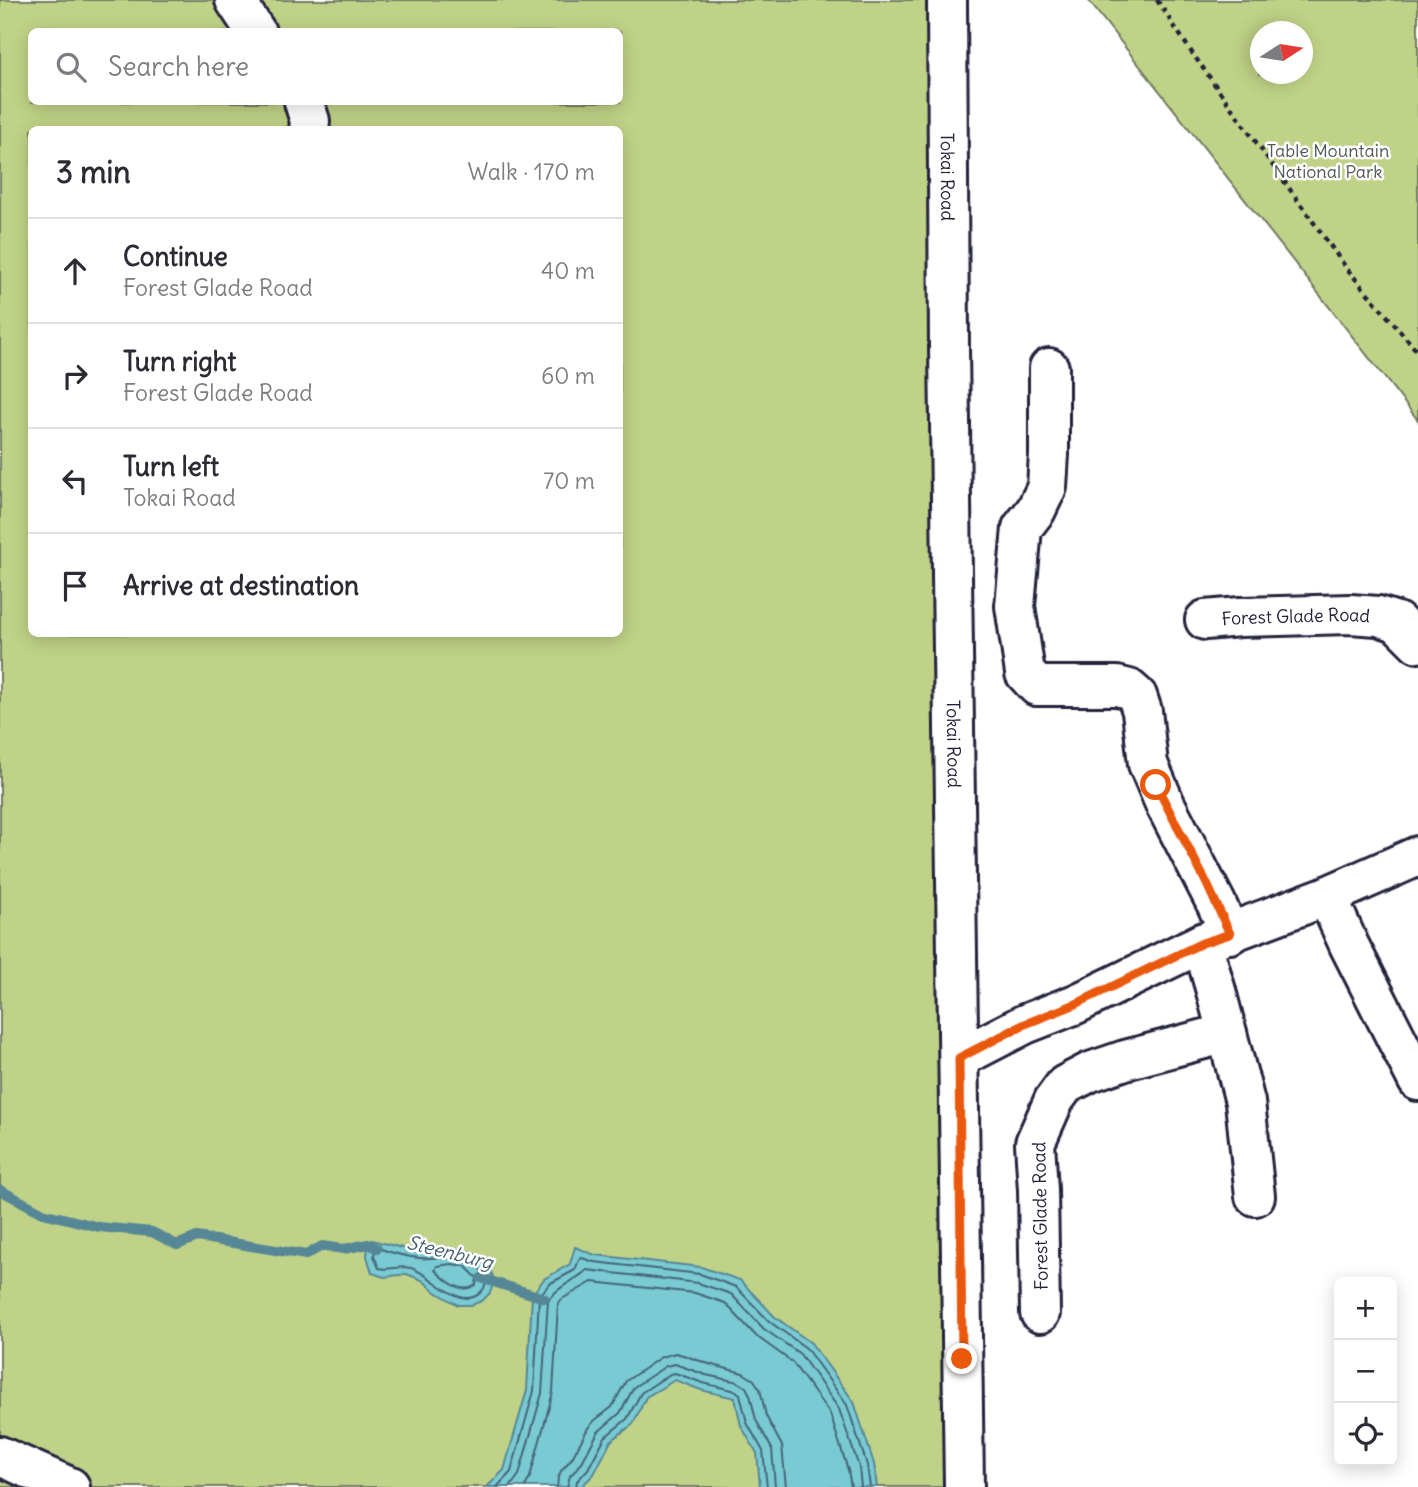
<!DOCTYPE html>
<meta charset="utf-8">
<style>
:root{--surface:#fff;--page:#f2f2f3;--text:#2b2b33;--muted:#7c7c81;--line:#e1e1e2}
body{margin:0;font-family:Delius,sans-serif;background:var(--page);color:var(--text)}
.controls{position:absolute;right:21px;bottom:21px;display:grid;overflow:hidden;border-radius:10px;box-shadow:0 4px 18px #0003}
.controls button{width:63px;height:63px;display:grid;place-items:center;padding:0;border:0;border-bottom:2px solid var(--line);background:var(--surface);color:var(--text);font:35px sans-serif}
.compass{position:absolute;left:1250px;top:21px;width:63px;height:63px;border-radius:50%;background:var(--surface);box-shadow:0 4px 18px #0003;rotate:78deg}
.stop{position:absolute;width:21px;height:21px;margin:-16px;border:5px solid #ea580c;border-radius:50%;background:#fff}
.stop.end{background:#ea580c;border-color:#fff;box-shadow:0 2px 7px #0008}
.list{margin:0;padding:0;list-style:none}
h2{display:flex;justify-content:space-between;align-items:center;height:91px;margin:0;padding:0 28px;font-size:30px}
h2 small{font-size:23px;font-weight:400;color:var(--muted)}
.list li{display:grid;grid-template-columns:46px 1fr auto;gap:21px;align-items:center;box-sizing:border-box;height:105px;padding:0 28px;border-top:2px solid var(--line)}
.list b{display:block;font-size:26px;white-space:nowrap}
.list p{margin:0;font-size:23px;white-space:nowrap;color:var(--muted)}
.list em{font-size:23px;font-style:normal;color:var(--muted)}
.icon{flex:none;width:38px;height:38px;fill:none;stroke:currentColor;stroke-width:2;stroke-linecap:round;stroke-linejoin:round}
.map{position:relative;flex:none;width:1418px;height:1487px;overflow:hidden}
.search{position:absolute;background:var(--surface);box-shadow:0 4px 18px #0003;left:28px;top:28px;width:595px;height:77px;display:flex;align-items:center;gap:18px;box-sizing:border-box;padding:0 24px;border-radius:10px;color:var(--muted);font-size:26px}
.panel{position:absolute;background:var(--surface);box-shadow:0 4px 18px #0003;left:28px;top:126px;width:595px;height:511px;border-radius:10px}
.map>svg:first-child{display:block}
.green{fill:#c0d287;stroke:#717a61;stroke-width:2;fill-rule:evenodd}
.water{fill:#79cad3;stroke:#568796;stroke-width:2}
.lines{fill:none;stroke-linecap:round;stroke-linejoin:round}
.shore{stroke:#456578;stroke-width:2}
.stream{stroke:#568796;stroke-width:10}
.minor-casing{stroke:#22223b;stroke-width:44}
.path{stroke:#22223b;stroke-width:4.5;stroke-dasharray:5 5;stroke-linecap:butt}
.minor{stroke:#fff;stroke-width:38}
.route{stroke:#ea580c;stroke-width:9}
.labels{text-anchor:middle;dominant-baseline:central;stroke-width:5;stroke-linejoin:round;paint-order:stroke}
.park-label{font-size:18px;fill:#515752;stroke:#fff}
.street-label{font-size:18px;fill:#22223b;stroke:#fff}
.water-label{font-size:19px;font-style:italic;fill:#405d70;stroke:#fff}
</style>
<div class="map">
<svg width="1418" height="1487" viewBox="0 0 1418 1487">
<rect width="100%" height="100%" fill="#fff"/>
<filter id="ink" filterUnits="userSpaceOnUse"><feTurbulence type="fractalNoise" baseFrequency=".0143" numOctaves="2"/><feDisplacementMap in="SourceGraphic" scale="14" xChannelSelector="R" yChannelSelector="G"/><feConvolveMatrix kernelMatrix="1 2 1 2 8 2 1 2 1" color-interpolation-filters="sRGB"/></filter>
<g filter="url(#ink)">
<!-- green -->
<path class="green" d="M0 0H947L965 1487H0ZM32 32H620V102H32ZM32 130H620V634H32Z
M1088 0H1418V420ZM1260 32H1302V74H1260Z"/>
<!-- water -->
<path class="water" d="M372 1240 410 1250 424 1252 451 1248 474 1253 491 1271 494 1281 490 1293 482 1301 471 1305H458L436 1292 422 1280 407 1274 384 1277 372 1273 367 1256 368 1244Z
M575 1247 595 1255 701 1267 740 1280 775 1317 811 1343 854 1402 874 1464 877 1487H760L757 1453 741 1426 735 1398 701 1390 675 1380 646 1397 633 1424 611 1441 594 1474 581 1487H487L504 1470 527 1390 532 1295 544 1279 570 1264Z"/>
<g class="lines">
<!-- shore -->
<path class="shore" d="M378 1248C392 1253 405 1257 420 1258 442 1260 457 1247 476 1265 480 1269 484 1271 486 1277 487 1283 485 1288 481 1292 461 1313 431 1273 411 1268 400 1265 389 1271 379 1268L374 1256 375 1249Z
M451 1264 465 1266 477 1278 476 1285C462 1295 446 1281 435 1270L437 1266Z
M497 1487 511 1472 534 1391 539 1297 549 1284 575 1270 579 1260 582 1258 594 1262 700 1274 736 1287 770 1322 806 1348 847 1405 867 1465 870 1487
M510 1487 519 1475 542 1393 548 1300C558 1286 575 1281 587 1270L698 1283 731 1294 764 1329 800 1354 839 1409 859 1467 861 1487
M525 1487 530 1477 553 1392 558 1304 562 1299 592 1282 695 1293 725 1303 756 1336 792 1362 830 1414 848 1470 851 1487
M557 1487 558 1479 561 1471 572 1458 588 1428 594 1421 612 1407 626 1381 661 1357 675 1353 683 1355 709 1364 743 1373 754 1380 760 1389 766 1416 782 1446 786 1487
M567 1487 570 1476 581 1464 598 1432 620 1413 634 1387 666 1366 675 1364 706 1375 738 1382 746 1387 750 1395 756 1420 772 1449 775 1487
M576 1487 577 1481 588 1469 605 1437 627 1419 641 1393 670 1374 675 1373 703 1383 736 1391 740 1394 747 1423 763 1451 767 1487"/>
<!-- stream -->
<path class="stream" d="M0 1190 43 1213 99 1227 152 1232 177 1245 197 1237 306 1255 322 1246 344 1249 368 1244 377 1248
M481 1278 544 1298"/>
<!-- minor casing -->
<g class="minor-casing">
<g id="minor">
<path d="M235 0 256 32"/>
<path id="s1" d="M947 0 949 347 964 1487"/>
<path d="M304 102 310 121 309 130"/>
<path d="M1049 368V454L1047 487 1036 510 1022 528 1015 606 1025 673 1037 686H1117L1129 689 1137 696 1142 711 1148 764 1165 804 1216 903 1230 934"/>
<path id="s2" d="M1205 620 1240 617 1350 614 1378 616 1397 622 1418 643"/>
<path d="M1327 896 1349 945 1418 1081"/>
<path d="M1202 943 1216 991 1245 1102 1255 1196"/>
<path d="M959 1058 1025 1024 1076 1004 1202 943 1327 896 1418 856"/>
<path d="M1040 1313 1038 1190 1035 1143 1054 1100 1065 1085 1090 1072 1125 1060 1227 1033"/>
<path d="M0 1456 70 1487"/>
</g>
</g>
<!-- path -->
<path class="path" d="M1157 0 1190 50 1347 269 1418 352"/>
<!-- minor -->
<use href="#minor" class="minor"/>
</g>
</g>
<g class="lines" filter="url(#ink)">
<!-- route -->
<path class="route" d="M962 1359 959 1058 1025 1024 1076 1004 1202 943 1230 934 1207 884 1156 785"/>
</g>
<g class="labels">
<!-- park labels -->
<g class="park-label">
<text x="1328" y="150">Table Mountain<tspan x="1328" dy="21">National Park</tspan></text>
</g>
<!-- street labels -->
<g class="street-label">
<text stroke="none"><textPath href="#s1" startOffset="177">Tokai Road</textPath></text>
<text stroke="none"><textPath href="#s2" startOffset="91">Forest Glade Road</textPath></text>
<text stroke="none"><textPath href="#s1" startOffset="744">Tokai Road</textPath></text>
<text transform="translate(1040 1216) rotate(-91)">Forest Glade Road</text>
</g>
<!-- water labels -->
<g class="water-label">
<text transform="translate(450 1252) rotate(14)">Steenburg</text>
</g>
</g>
</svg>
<div class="controls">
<button>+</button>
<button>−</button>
<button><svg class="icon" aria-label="locate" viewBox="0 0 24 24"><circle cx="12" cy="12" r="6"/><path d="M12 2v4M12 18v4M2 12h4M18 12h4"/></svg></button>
</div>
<svg class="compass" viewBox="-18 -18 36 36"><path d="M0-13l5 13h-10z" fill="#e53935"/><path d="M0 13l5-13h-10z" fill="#7c7c81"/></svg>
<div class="stop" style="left:1156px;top:785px"></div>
<div class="stop end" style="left:962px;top:1359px"></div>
<div class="search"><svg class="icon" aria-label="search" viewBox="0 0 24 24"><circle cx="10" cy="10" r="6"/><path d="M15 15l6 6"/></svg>Search here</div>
<section class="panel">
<h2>3 min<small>Walk · 170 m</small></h2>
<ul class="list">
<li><svg class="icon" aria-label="ahead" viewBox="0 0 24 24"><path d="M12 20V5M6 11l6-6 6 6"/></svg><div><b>Continue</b><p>Forest Glade Road</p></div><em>40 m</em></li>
<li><svg class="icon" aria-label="right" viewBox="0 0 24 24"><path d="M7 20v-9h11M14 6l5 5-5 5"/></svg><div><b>Turn right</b><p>Forest Glade Road</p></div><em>60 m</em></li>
<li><svg class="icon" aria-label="left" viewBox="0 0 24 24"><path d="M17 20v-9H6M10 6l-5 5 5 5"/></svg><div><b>Turn left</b><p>Tokai Road</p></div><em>70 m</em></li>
<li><svg class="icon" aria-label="arrive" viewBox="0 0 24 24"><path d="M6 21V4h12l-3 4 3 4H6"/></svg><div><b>Arrive at destination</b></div></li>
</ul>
</section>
</div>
